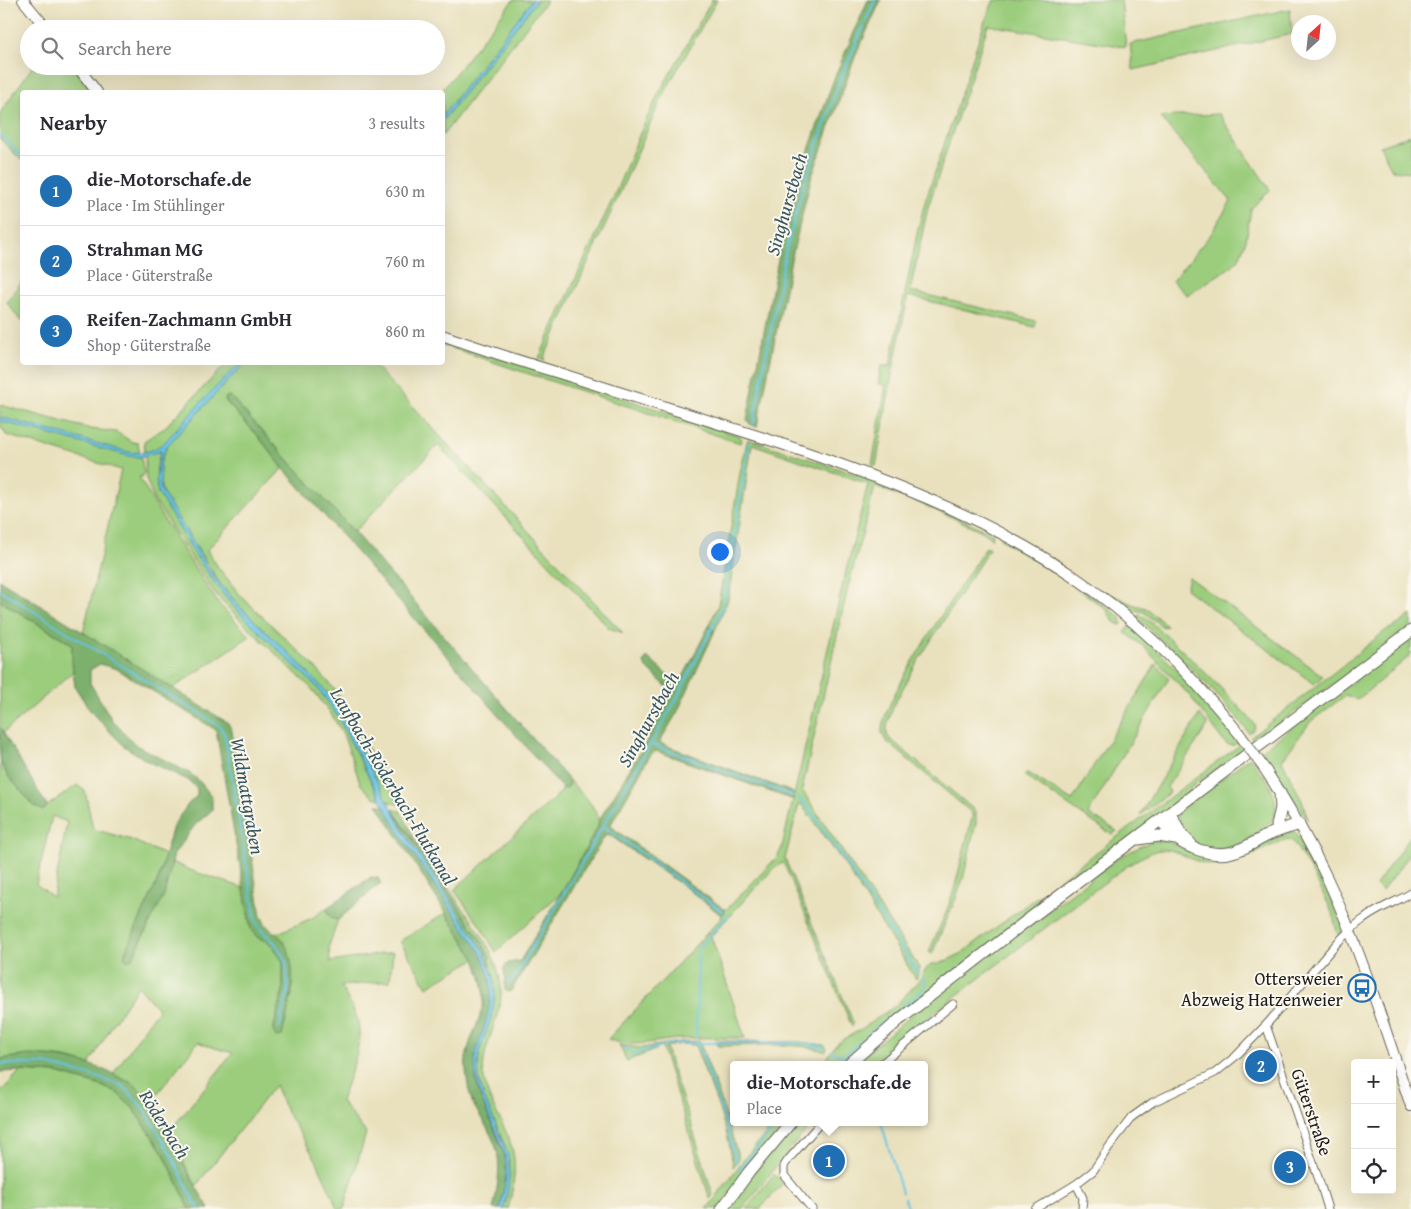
<!DOCTYPE html>
<meta charset="utf-8">
<style>
:root{--surface:#fff;--page:#f7f7f7;--text:#2b2b33;--muted:#7c7c81;--line:#e1e1e2;--accent:#1f6fb2}
body{margin:0;font-family:"Gentium Book Plus",serif;background:var(--page);color:var(--text)}
.controls{position:absolute;right:15px;bottom:15px;display:grid;overflow:hidden;border-radius:5px;box-shadow:0 5px 20px #0002}
.controls button{width:45px;height:45px;display:grid;place-items:center;padding:0;border:0;border-bottom:1px solid var(--line);background:var(--surface);color:var(--text);font:25px sans-serif}
.compass{position:absolute;left:1291px;top:15px;width:45px;height:45px;border-radius:50%;background:var(--surface);box-shadow:0 5px 20px #0002;rotate:27deg}
.you{position:absolute;left:719px;top:551px;width:18px;height:18px;margin:-12px;border:4px solid #fff;border-radius:50%;background:#1a73e8;box-shadow:0 0 0 8px #1a73e833}
.badge{display:grid;place-items:center;width:32px;height:32px;border-radius:50%;background:var(--accent);color:#fff;font-size:16px;font-weight:700}
.pin{position:absolute;translate:-50% -50%;border:2px solid #fff;box-shadow:0 1px 5px #0006}
.popup{position:absolute;left:730px;top:1061px;width:198px;height:65px;box-sizing:border-box;display:grid;place-content:center;border-radius:5px;background:var(--surface);filter:drop-shadow(0 1px 4px #0005);font-size:16px;white-space:nowrap;color:var(--muted)}
.popup b{font-size:19px;color:var(--text)}
.popup::after{content:'';position:absolute;left:50%;top:100%;margin-left:-10px;border:10px solid transparent;border-top-color:var(--surface)}
.list{margin:0;padding:0;list-style:none}
h2{display:flex;justify-content:space-between;align-items:center;height:65px;margin:0;padding:0 20px;font-size:21px}
h2 small{font-size:16px;font-weight:400;color:var(--muted)}
.list li{display:grid;grid-template-columns:32px 1fr auto;gap:15px;align-items:center;box-sizing:border-box;height:70px;padding:0 20px;border-top:1px solid var(--line)}
.list b{display:block;font-size:19px;white-space:nowrap}
.list p{margin:0;font-size:16px;white-space:nowrap;color:var(--muted)}
.list em{font-size:16px;font-style:normal;color:var(--muted)}
.icon{flex:none;width:28px;height:28px;fill:none;stroke:currentColor;stroke-width:2;stroke-linecap:round;stroke-linejoin:round}
.map{position:relative;flex:none;width:1411px;height:1209px;overflow:hidden}
.search{position:absolute;background:var(--surface);box-shadow:0 5px 20px #0002;left:20px;top:20px;width:425px;height:55px;display:flex;align-items:center;gap:12px;box-sizing:border-box;padding:0 18px;border-radius:28px;color:var(--muted);font-size:19px}
.panel{position:absolute;background:var(--surface);box-shadow:0 5px 20px #0002;left:20px;top:90px;width:425px;height:275px;border-radius:5px}
.map>svg:first-child{display:block}
.green{fill:#9bcd7d;stroke:#5c744c;fill-rule:evenodd}
.forest{fill:#7cb06c;stroke:#4c6644}
.water{fill:#66c3e4;stroke:#417080}
.lines{fill:none;stroke-linecap:round;stroke-linejoin:round}
.stream{stroke:#66c3e4;stroke-width:2}
.street-casing{stroke:#646154;stroke-width:9}
.secondary-casing{stroke:#646154;stroke-width:12}
.primary-casing{stroke:#646154;stroke-width:13}
.street{stroke:#fff;stroke-width:7}
.secondary{stroke:#fff;stroke-width:10}
.primary{stroke:#fff;stroke-width:11}
.secondary-bridge-casing{stroke:#646154;stroke-width:12;stroke-linecap:butt}
.secondary-bridge{stroke:#fff;stroke-width:10}
.labels{text-anchor:middle;dominant-baseline:central;stroke-width:4;stroke-linejoin:round;paint-order:stroke}
.poi-label{font-size:18px;fill:#1c1c1c;stroke:#fbf7ec;text-anchor:end}
.street-label{font-size:18px;fill:#1c1c1c;stroke:#fbf7ec}
.water-label{font-size:19px;font-style:italic;fill:#365662;stroke:#fbf7ec}
</style>
<div class="map">
<svg width="1411" height="1209" viewBox="0 0 1411 1209">
<rect width="100%" height="100%" fill="#fbf7ec"/>
<filter id="ink" filterUnits="userSpaceOnUse"><feTurbulence type="fractalNoise" baseFrequency=".02" numOctaves="2"/><feDisplacementMap in="SourceGraphic" scale="10" xChannelSelector="R" yChannelSelector="G"/><feConvolveMatrix kernelMatrix="1 2 1 2 8 2 1 2 1" color-interpolation-filters="sRGB"/></filter>
<filter id="wash" filterUnits="userSpaceOnUse"><feTurbulence type="fractalNoise" baseFrequency=".0096" numOctaves="4" result="noise"/><feDisplacementMap in="SourceGraphic" scale="20" xChannelSelector="R" yChannelSelector="G"/><feGaussianBlur stdDeviation="1.12" result="paint"/><feColorMatrix in="noise" values="0 0 0 0 0 0 0 0 0 0 0 0 0 0 0 0 0 1.4 0 .05"/><feComposite in="paint" operator="in"/></filter>
<g filter="url(#wash)">
<rect width="100%" height="100%" fill="#e9e1bd"/>
<!-- green -->
<path class="green" d="M513 0H532L443 115 442 92H441Z
M537 0H547L443 135V120Z
M712 0H717L662 97 618 197 544 358 545 360 539 358 614 196 641 131 659 93Z
M994 0H1121L1126 47 988 25 928 207 910 291 1036 321 1035 327 908 296 893 369 876 466 872 465 886 385 878 384 881 366H890L918 229 925 202 960 97 984 23Z
M1290 9 1292 34 1133 70 1130 44Z
M33 66H72L93 92H22V161L0 139V113Z
M1219 114 1270 190 1251 209 1246 240 1239 259 1232 266 1187 295 1172 281 1211 234 1231 201 1160 117Z
M1411 135V172L1392 170 1380 146Z
M22 281V323L7 302Z
M442 340 740 436 742 440 741 443 734 441 514 369 443 345Z
M227 363H372L623 633 609 628 438 445 354 532 230 396 227 397 225 400 229 405 258 436 283 468 207 550 218 567 241 596 312 664 332 686 349 710 373 758 400 805 387 801 332 698 293 657 240 607 221 585 167 502C156 481 157 467 167 446L164 444 152 451 145 453 144 441 163 429Z
M0 405 91 429 116 432 132 442 138 443 144 472 142 477H139L162 517 218 603 250 636 172 689 83 633 121 470 6 435 3 429 0 428Z
M748 439 858 475 933 505 993 534 991 539 988 535 980 530 920 503 875 487 848 587 802 790 920 969 916 979 843 862 801 804H799L785 859 853 1022 852 1027 785 866 782 863 773 869 711 936 745 1038C723 1038 700 1037 678 1039 655 1041 630 1049 608 1039L722 917 720 914 724 912V909H727L778 856 782 847 844 579 868 484 752 444 728 599 713 635V629L711 627 708 628 718 606 740 473 747 442Z
M161 450C156 465 155 478 158 493L200 562 226 598 242 615 316 686 328 702 338 717 380 799 373 797 361 785 343 734 329 711 311 688 223 603 212 589 154 500 146 479 145 456Z
M1001 537C1044 562 1083 588 1121 618L1122 624 1120 625 1114 622 1106 609 1066 580 1000 539Z
M986 547 989 549 916 664 895 703 890 716 887 726V734L889 738 973 809 976 813V823L963 879 956 898 932 954 929 952 947 910 955 886 972 818V813L885 740C885 739 883 734 882 733 878 704 967 577 986 547Z
M1189 577 1323 676 1314 684 1186 589Z
M1111 594 1132 604 1146 608 1167 626 1164 627C1152 622 1145 606 1131 612Z
M0 601 72 644 73 672 3 733 0 727Z
M1139 615 1145 617C1183 650 1219 685 1253 722L1255 725 1254 729 1249 733C1216 690 1176 653 1136 617Z
M1411 615V627L1254 742 1251 737 1337 670 1385 631 1399 624Z
M1129 626 1132 627C1170 660 1202 697 1236 735L1234 736 1239 742C1233 746 1230 747 1224 742L1190 696 1143 646 1127 634 1125 631Z
M1411 637V648L1409 650 1411 652V655L1357 700 1346 695 1311 721 1282 760 1303 803 1308 820 1261 751Z
M1156 664 1169 678 1088 814 1117 831 1112 835 1025 776 1027 772 1072 801Z
M1200 714 1208 725 1167 787 1170 792 1140 815Z
M1241 744 1244 749 1190 788 1191 790 865 1044 842 1065H823L834 1047 842 1040 860 1030 895 1006 917 983 927 968 931 964H939L948 960 962 953Z
M1250 757 1262 775 1264 774C1270 786 1278 799 1275 814 1273 821 1266 827 1260 831 1244 843 1227 852 1207 848 1202 847 1196 845 1192 842 1186 837 1182 826 1177 819L1178 814 1182 809Z
M1 763 6 773 43 811 47 806 77 785 85 791 93 829 132 840 165 855 158 880 125 952 128 961 133 957 163 895 172 862 195 872 244 888 251 930 258 938 267 941 275 949 283 962V991L273 1031 292 995V971L288 953 282 939 276 934 314 917 328 907 327 912 332 918 338 920 329 946 330 962 393 952 390 981 341 986C346 996 355 1011 358 1022 363 1048 349 1076 341 1101L366 1133 344 1209H337L333 1197 316 1160 286 1111 275 1085 196 1186 168 1133 233 1053 208 1046 198 1042 150 1103 135 1086 113 1074 158 1009 138 986 114 1022 89 1065C58 1053 32 1055 0 1059V765ZM52 816 67 822 53 897 36 884Z
M568 779C579 792 602 809 598 827L562 892 496 952 481 927 454 890 562 791V788H567L569 785Z
M393 809 400 811C408 824 413 838 422 851 435 869 448 888 461 906 479 930 498 956 501 987 503 1019 479 1047 484 1079 488 1103 504 1122 511 1145 518 1165 513 1189 508 1209H504L508 1186 510 1165 505 1146 485 1099 479 1081 478 1062 494 978 490 966V958L482 942Z
M1294 831 1299 838 1329 896 1342 924V932L1340 935H1338C1335 926 1334 917 1330 908 1320 886 1307 864 1294 843L1291 840 1287 839C1260 849 1233 871 1203 863 1191 860 1181 853 1170 850 1149 846 1117 874 1100 886L939 1009 872 1065H853L917 1010 1118 858 1151 841H1167L1202 856 1257 844Z
M1411 835V853L1382 891 1376 885Z
M446 913 475 959 427 987 400 941Z
M699 1041 719 1094 739 1159 733 1167C729 1126 709 1084 695 1045L680 1044 666 1047 671 1066 691 1124 713 1195 710 1199 662 1047 627 1061 619 1045 641 1048 680 1042Z
M716 1041 800 1042 824 1045 827 1049 825 1052C802 1041 745 1046 718 1046Z
M20 1071 57 1073 102 1086 117 1093 133 1108 164 1154 190 1209H0V1093Z
M776 1122H786L717 1209H707L745 1158Z
M796 1122H814L791 1148 742 1209H727L743 1186Z
M774 1174 783 1183 760 1209H746Z"/>
<!-- forest -->
<path class="forest" d="M868 0H881L855 57 811 179 791 260 757 427 750 424 747 420 785 223 805 161 835 76Z
M230 396 354 532 568 779 569 785 567 788H562L283 468 258 436 229 405 225 400 226 397Z
M0 580 228 723 232 731 261 916C264 920 266 926 270 929 273 933 279 935 282 939 301 966 289 1007 282 1036L276 1037 273 1031 283 991V962L275 949 267 941 258 938 251 930 216 730 117 669 100 664 90 670V683L112 720 136 745 191 774 201 783 212 797V810L195 825 174 854 164 895 133 957 128 961 124 958 125 952 158 880 173 826 189 803 197 796V788L188 780 149 762 124 746 91 712 75 687 72 663V644L0 601Z
M711 627 713 629V635L677 713 660 741 662 744 792 792 794 795 793 798 791 799 656 751 650 755 610 826 724 909 725 912 722 914H720L688 889 608 834H606L511 991 508 992 505 990 504 967 508 963 520 961 562 892 598 827 599 820 639 754 673 693 645 666 644 662 647 657 676 683 681 681 708 628Z
M0 727 47 806 43 811 33 805 8 776 0 761Z
M377 804 392 809 482 942 490 958 487 969 490 978 491 996 488 1016 477 1049 476 1082 482 1101 505 1156C508 1174 504 1191 500 1209H493C497 1191 500 1174 498 1156 497 1141 480 1117 473 1104 469 1095 467 1080 466 1070 463 1044 484 1020 484 996 484 983 479 971 475 959Z
M371 877 378 878 381 883 338 920 332 918 327 911 328 907Z
M28 1055C62 1056 87 1061 117 1076 124 1080 132 1082 137 1087 146 1096 151 1105 157 1115 176 1146 190 1180 210 1209H190L164 1154 133 1108 117 1093 102 1086 57 1073 20 1071 0 1072V1059Z"/>
<!-- water -->
<path class="water" d="M532 0H537L443 120V115Z
M240 363H245L167 446 162 457 160 466 161 490 208 568 222 587 240 607 293 657 332 698 408 838 484 951 494 978 495 996 491 1018 480 1050 478 1062 479 1081 485 1099 508 1155C511 1174 508 1191 504 1209H500C504 1191 508 1174 505 1156 495 1125 476 1098 475 1065 474 1053 479 1042 483 1031 488 1014 493 996 490 978 488 970 484 961 481 953L404 840 386 809 338 717 328 702 316 686 242 615 226 598 200 562 158 493C155 478 157 466 161 451L140 457 129 456 0 421V417L128 452C142 454 152 452 164 443L207 396Z"/>
<g class="lines">
<!-- stream -->
<path class="stream" d="M0 134 22 157
M753 424 786 250 802 190 840 80 875 0
M0 590 81 641 220 726 225 736 256 922 262 931 275 943 286 962 288 992 279 1028
M651 744 793 796
M798 798 807 806 846 863 918 973
M603 826 723 912
M507 983 513 979 525 960 675 702 723 606 749 443
M696 1037 698 948 728 916
M697 1043C712 1082 727 1121 736 1162
M666 1045 682 1043H797L811 1044 824 1048
M623 1047 635 1054 663 1046
M831 1051 842 1056
M0 1064H45L90 1075 123 1086 144 1109 169 1151 195 1203 200 1209
M835 1065 856 1045 925 988 926 984 922 977
M881 1122 902 1193
M738 1171 779 1122
M904 1198 909 1209"/>
</g>
</g>
<g filter="url(#ink)">
<g class="lines">
<!-- street casing -->
<g class="street-casing">
<path id="street" d="M1266 1025 1320 1183 1328 1209
M880 1065 953 1004
M1076 1184 1083 1198 1082 1209
M812 1209 784 1175V1166L788 1160 821 1122
M1035 1209 1076 1184 1093 1171 1109 1147 1132 1117 1153 1102 1215 1073 1236 1056 1266 1025 1337 943C1346 934 1355 925 1364 919 1379 908 1396 902 1411 893"/>
</g>
<!-- secondary casing -->
<g class="secondary-casing">
<path id="secondary" d="M23 0 47 29
M77 66 97 92
M442 335C481 349 520 361 559 373 631 396 704 419 776 442 880 477 982 515 1073 576 1137 619 1190 673 1238 732
M1266 771C1289 806 1310 842 1328 880 1362 953 1385 1030 1411 1106"/>
</g>
<!-- primary casing -->
<g class="primary-casing">
<path id="primary" d="M1170 814 1183 836 1191 844
M1162 820C1169 834 1178 842 1193 848 1226 860 1237 852 1266 836 1276 831 1288 828 1299 824
M1277 825 1281 808 1280 793
M1138 839 1159 836 1175 839
M848 1065 899 1020 1025 922 1411 631
M722 1209 749 1172 791 1122"/>
</g>
<!-- street -->
<use href="#street" class="street"/>
<!-- secondary -->
<use href="#secondary" class="secondary"/>
<!-- primary -->
<use href="#primary" class="primary"/>
<!-- secondary-bridge casing -->
<g class="secondary-bridge-casing">
<path id="secondary-bridge" d="M1238 732 1266 771"/>
</g>
<!-- secondary-bridge -->
<use href="#secondary-bridge" class="secondary-bridge"/>
</g>
</g>
<!-- icons -->
<defs>
<g id="bus-ring" transform="scale(1.4375)"><circle r="9.5" fill="#fbf7ec" stroke="#1f6fb2" stroke-width="1.5"/><path d="M-5-6H5V4H4V6H2V4H-2V6H-4V4H-5ZM-3.5-4V0h7V-4ZM-3.5 1.2v1.5H-2V1.2ZM2 1.2v1.5H3.5V1.2Z" fill="#1f6fb2"/></g>
</defs>
<g fill-rule="evenodd">
<use href="#bus-ring" x="1362" y="988"/>
</g>
<g class="labels">
<!-- poi labels -->
<g class="poi-label">
<text x="1343" y="978">Ottersweier<tspan x="1343" dy="21">Abzweig Hatzenweier</tspan></text>
</g>
<!-- street labels -->
<g class="street-label">
<text transform="translate(1312 1112) rotate(71)">Güterstraße</text>
</g>
<!-- water labels -->
<g class="water-label">
<text transform="translate(786 204) rotate(-74)">Singhurstbach</text>
<text transform="translate(648 719) rotate(-61)">Singhurstbach</text>
<text transform="translate(394 786) rotate(59)">Laufbach-Röderbach-Flutkanal</text>
<text transform="translate(248 796) rotate(80)">Wildmattgraben</text>
<text transform="translate(165 1124) rotate(58)">Röderbach</text>
</g>
</g>
</svg>
<div class="controls">
<button>+</button>
<button>−</button>
<button><svg class="icon" aria-label="locate" viewBox="0 0 24 24"><circle cx="12" cy="12" r="6"/><path d="M12 2v4M12 18v4M2 12h4M18 12h4"/></svg></button>
</div>
<svg class="compass" viewBox="-18 -18 36 36"><path d="M0-13l5 13h-10z" fill="#e53935"/><path d="M0 13l5-13h-10z" fill="#7c7c81"/></svg>
<div class="you"></div>
<div class="pin badge" style="left:829px;top:1161px">1</div>
<div class="popup"><b>die-Motorschafe.de</b>Place</div>
<div class="pin badge" style="left:1261px;top:1066px">2</div>
<div class="pin badge" style="left:1290px;top:1167px">3</div>
<div class="search"><svg class="icon" aria-label="search" viewBox="0 0 24 24"><circle cx="10" cy="10" r="6"/><path d="M15 15l6 6"/></svg>Search here</div>
<section class="panel">
<h2>Nearby<small>3 results</small></h2>
<ul class="list">
<li><span class="badge">1</span><div><b>die-Motorschafe.de</b><p>Place · Im Stühlinger</p></div><em>630 m</em></li>
<li><span class="badge">2</span><div><b>Strahman MG</b><p>Place · Güterstraße</p></div><em>760 m</em></li>
<li><span class="badge">3</span><div><b>Reifen-Zachmann GmbH</b><p>Shop · Güterstraße</p></div><em>860 m</em></li>
</ul>
</section>
</div>
